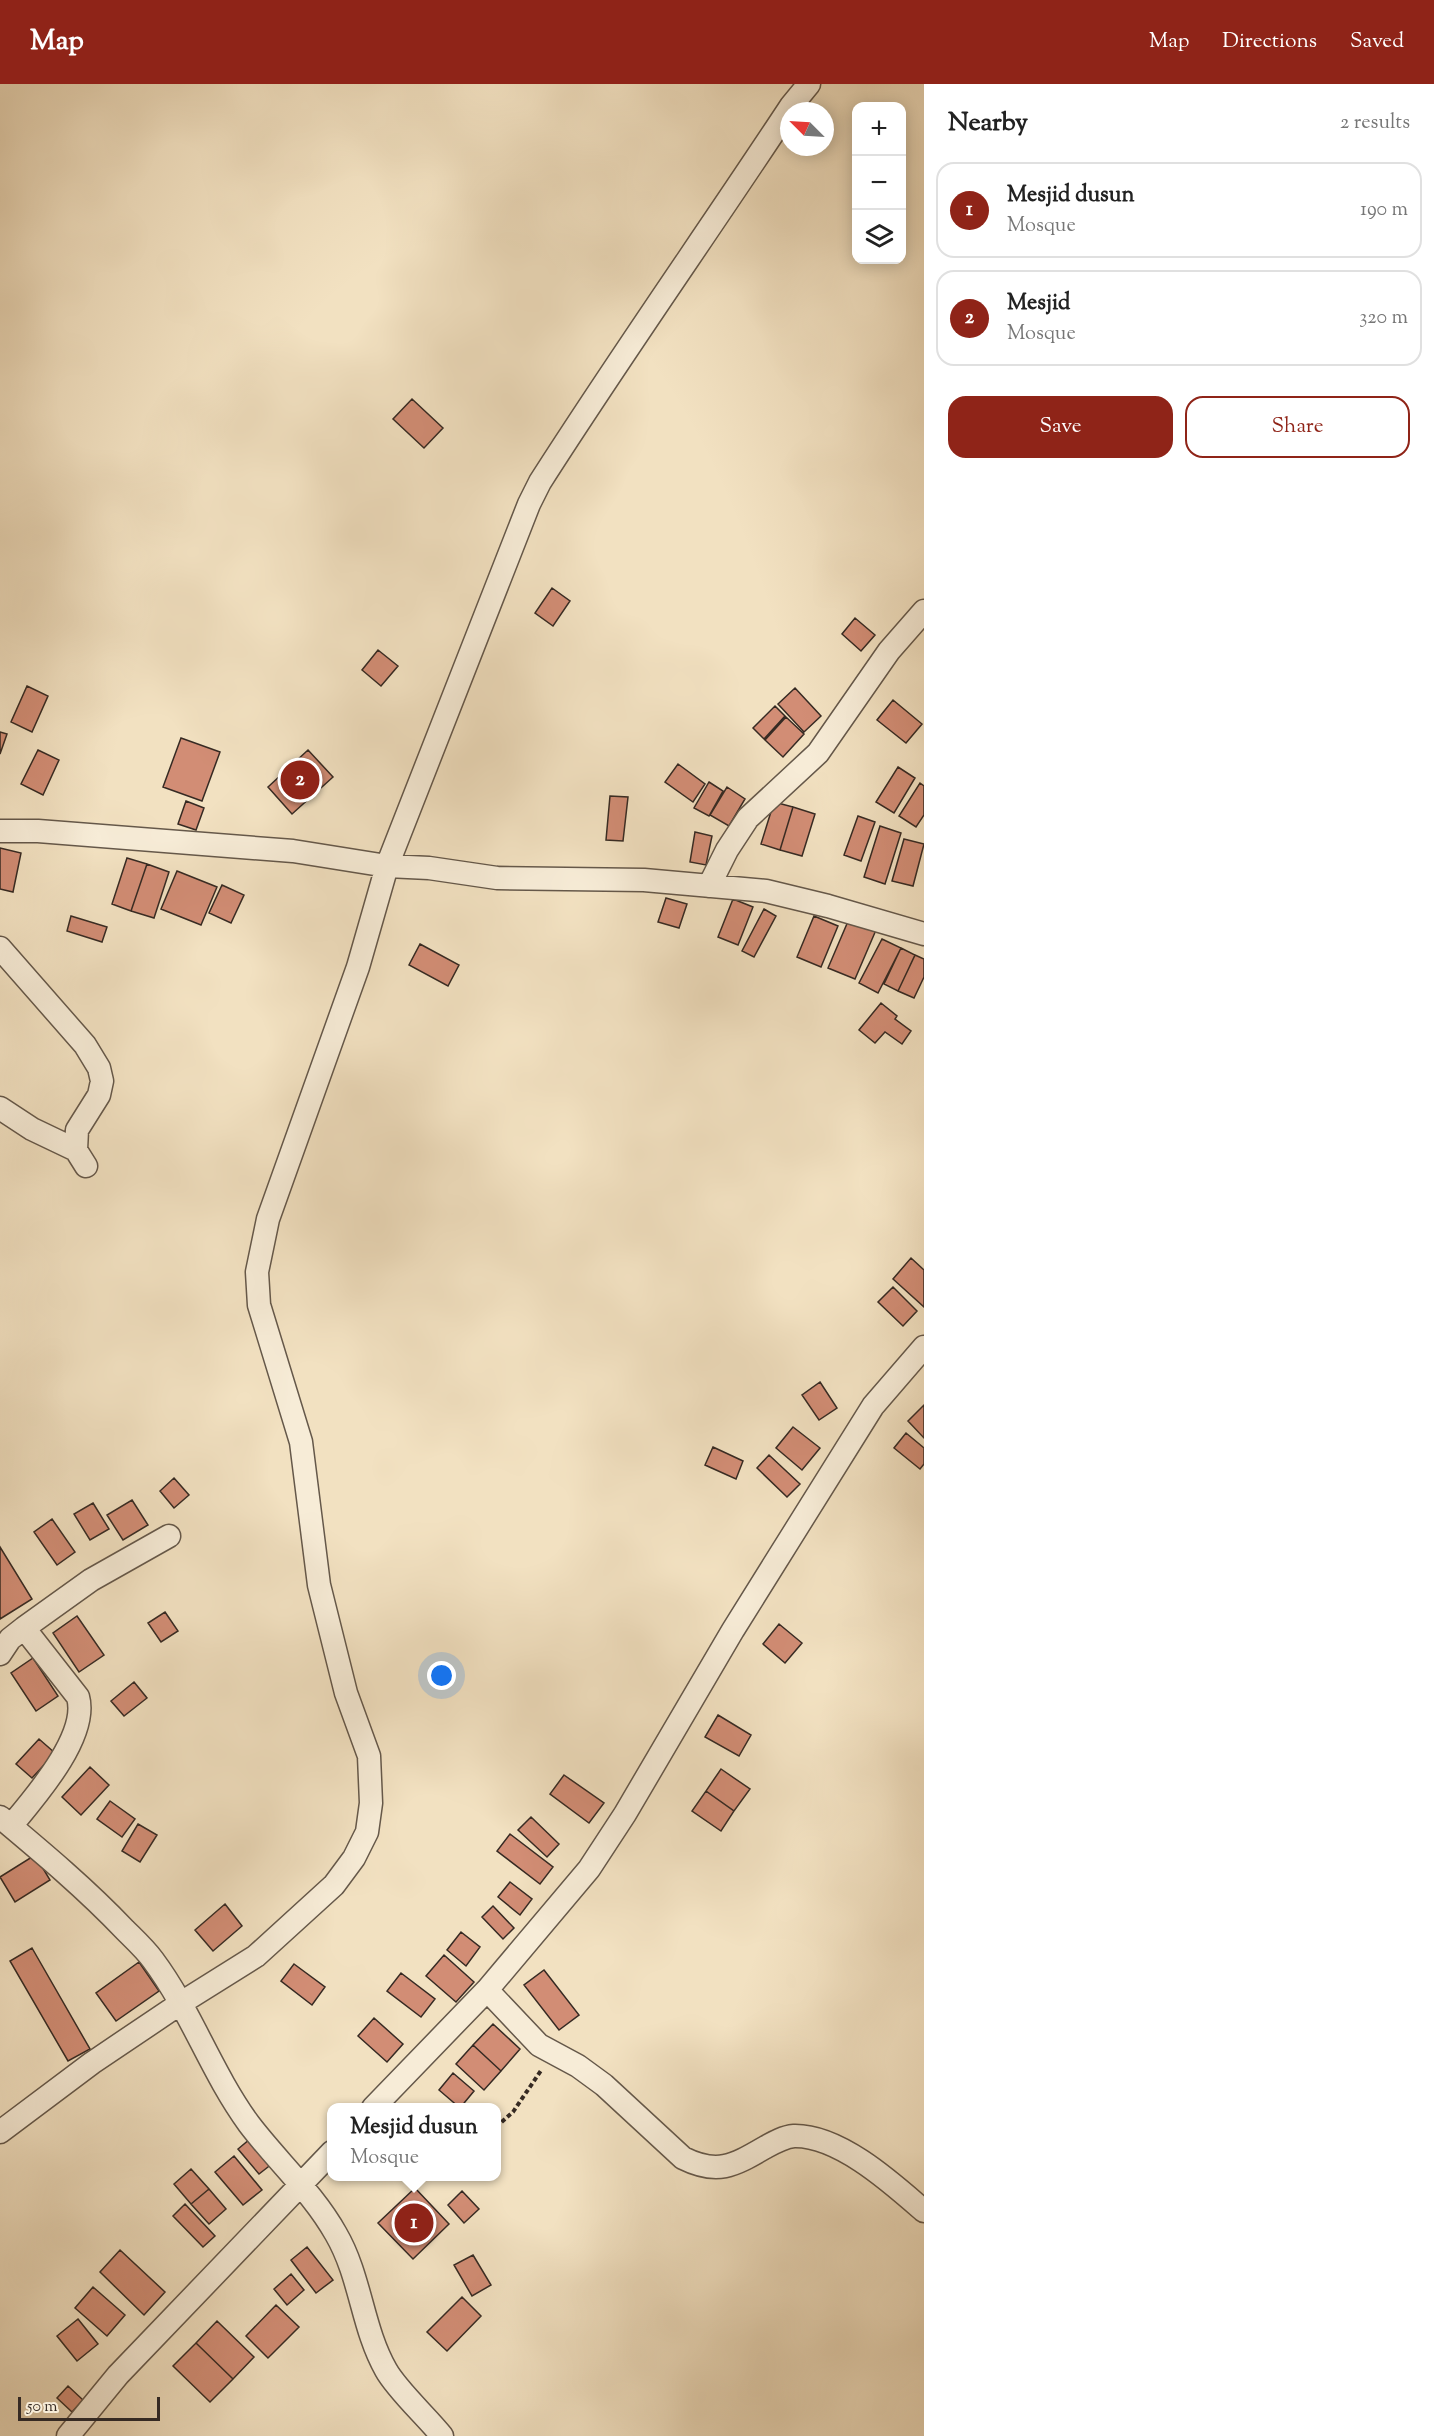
<!DOCTYPE html>
<meta charset="utf-8">
<style>
:root{--surface:#fff;--page:#f2f2f2;--text:#222;--muted:#767676;--line:#e0e0e0;--accent:#8f2418}
body{margin:0;font-family:"Sorts Mill Goudy",serif;background:var(--page);color:var(--text)}
.controls{position:absolute;right:18px;top:18px;display:grid;overflow:hidden;border-radius:12px;box-shadow:0 3px 15px #0003}
.controls button{width:54px;height:54px;display:grid;place-items:center;padding:0;border:0;border-bottom:2px solid var(--line);background:var(--surface);color:var(--text);font:30px sans-serif}
.compass{position:absolute;left:780px;top:18px;width:54px;height:54px;border-radius:50%;background:var(--surface);box-shadow:0 3px 15px #0003;rotate:294deg}
.scale{position:absolute;left:18px;bottom:15px;width:142px;box-sizing:border-box;padding-left:6px;border:3px solid #362a23;border-top:0;font-size:16px;line-height:21px;white-space:nowrap;color:#362a23;-webkit-text-stroke:4px #f7ecd7;paint-order:stroke}
.you{position:absolute;left:442px;top:1592px;width:21px;height:21px;margin:-15px;border:4px solid #fff;border-radius:50%;background:#1a73e8;box-shadow:0 0 0 9px #1a73e833}
.badge{display:grid;place-items:center;width:39px;height:39px;border-radius:50%;background:var(--accent);color:#fff;font-size:20px;font-weight:700}
.pin{position:absolute;translate:-50% -50%;border:3px solid #fff;box-shadow:0 2px 6px #0006}
.popup{position:absolute;left:327px;top:2019px;width:174px;height:78px;box-sizing:border-box;display:grid;place-content:center;border-radius:12px;background:var(--surface);filter:drop-shadow(0 2px 4px #0005);font-size:20px;white-space:nowrap;color:var(--muted)}
.popup b{font-size:22px;color:var(--text)}
.popup::after{content:'';position:absolute;left:50%;top:100%;margin-left:-12px;border:12px solid transparent;border-top-color:var(--surface)}
.list{margin:0;padding:0;list-style:none}
h2{display:flex;justify-content:space-between;align-items:center;height:78px;margin:0;padding:0 24px;font-size:26px}
h2 small{font-size:20px;font-weight:400;color:var(--muted)}
.list li{display:grid;grid-template-columns:39px 1fr auto;gap:18px;align-items:center;box-sizing:border-box;height:96px;margin:0 12px 12px;padding:0 12px;border:2px solid var(--line);border-radius:18px}
.list b{display:block;font-size:22px;white-space:nowrap}
.list p{margin:0;font-size:20px;white-space:nowrap;color:var(--muted)}
.list em{font-size:20px;font-style:normal;color:var(--muted)}
.actions{display:flex;gap:12px;padding:18px 24px}
.actions a{flex:1;padding:14px 0;border:2px solid var(--accent);border-radius:18px;text-align:center;font-size:21px;color:var(--accent)}
.actions .main{background:var(--accent);color:#fff}
.icon{flex:none;width:33px;height:33px;fill:none;stroke:currentColor;stroke-width:2;stroke-linecap:round;stroke-linejoin:round}
.map{position:relative;flex:none;width:924px;height:2352px;overflow:hidden}
header{display:flex;align-items:center;gap:36px;box-sizing:border-box;height:84px;padding:0 30px;background:var(--accent);color:#fff}
header strong{font-size:28px}
nav{display:flex;gap:33px;margin-inline-start:auto;font-size:21px}
main{display:flex}
aside{flex:1;background:var(--surface)}
.map>svg:first-child{display:block}
.building{fill:#d28d75;stroke:#362a23;stroke-width:1.5}
.lines{fill:none;stroke-linecap:round;stroke-linejoin:round}
.minor-casing{stroke:#65584a;stroke-width:25}
.path{stroke:#362a23;stroke-width:4;stroke-dasharray:4.5 3;stroke-linecap:butt}
.minor{stroke:#f7ecd7;stroke-width:22}
</style>
<header>
<strong>Map</strong>
<nav><a>Map</a><a>Directions</a><a>Saved</a></nav>
</header>
<main>
<div class="map">
<svg width="924" height="2352" viewBox="0 0 924 2352">
<rect width="100%" height="100%" fill="#f2e1c1"/>
<filter id="stains"><feTurbulence type="fractalNoise" baseFrequency=".00333" numOctaves="4"/><feColorMatrix values="0 0 0 0 .2 0 0 0 0 .09 0 0 0 0 .02 0 0 0 .5 -.17"/></filter>
<radialGradient id="worn" r=".72"><stop offset=".6" stop-color="#630" stop-opacity="0"/><stop offset="1" stop-color="#630" stop-opacity=".3"/></radialGradient>
<!-- building -->
<path class="building" d="M412 315 443 344 424 364 393 335Z
M552 504 570 517 553 542 535 529Z
M855 534 875 551 861 567 842 550Z
M378 566 398 582 381 602 362 586Z
M27 602 48 612 32 648 11 638Z
M795 604 821 632 804 648 778 620Z
M893 616 922 640 906 659 877 636Z
M775 622 785 632 764 655 753 644Z
M786 633 804 650 783 673 765 656Z
M0 648 7 650 0 670Z
M181 654 220 668 202 717 163 703Z
M38 666 59 676 43 711 21 700Z
M308 666 333 693 292 730 268 703Z
M678 680 705 700 693 718 665 698Z
M898 683 915 694 894 729 876 718Z
M709 698 723 707 709 732 694 724Z
M920 699 924 702V731L916 743 899 732Z
M727 703 745 715 729 742 710 731Z
M610 712 628 713 623 757 606 756Z
M186 717 204 724 196 746 178 740Z
M774 718 793 723 780 766 761 760Z
M793 723 815 730 802 772 780 766Z
M858 732 875 738 861 777 844 771Z
M880 742 901 749 885 800 864 793Z
M695 748 712 752 706 781 690 778Z
M904 755 924 760 913 802 892 797Z
M0 764 21 769 13 808 0 805Z
M127 774 147 780 131 827 112 820Z
M147 780 169 788 154 834 131 827Z
M177 787 217 803 201 841 161 825Z
M222 801 244 811 231 839 209 829Z
M666 814 687 820 679 844 658 838Z
M733 815 753 823 738 861 718 853Z
M764 825 776 832 754 873 742 867Z
M71 832 107 843 102 858 67 847Z
M814 832 838 842 821 883 797 873Z
M849 835 876 846 855 895 828 884Z
M882 855 901 864 878 909 859 899Z
M420 860 459 881 448 902 409 881Z
M901 864 915 871 898 907 884 900Z
M915 871 924 875V893L914 914 898 907Z
M881 919 897 932 895 935 911 947 902 960 885 948 875 959 859 946Z
M911 1174 924 1186V1223L893 1195Z
M893 1203 917 1227 903 1242 878 1218Z
M820 1298 837 1324 819 1336 802 1311Z
M924 1321V1354L908 1337Z
M793 1343 820 1364 802 1386 776 1364Z
M906 1349 924 1364V1380L920 1385 894 1364Z
M713 1363 743 1377 736 1395 705 1381Z
M769 1371 800 1400 787 1413 757 1384Z
M174 1394 189 1411 174 1424 160 1407Z
M132 1416 148 1441 123 1456 107 1431Z
M93 1419 109 1445 90 1456 74 1430Z
M52 1435 75 1468 57 1481 34 1448Z
M0 1463 32 1515 0 1535Z
M165 1528 178 1547 161 1558 148 1539Z
M77 1532 104 1571 79 1588 53 1549Z
M779 1540 802 1559 785 1579 763 1560Z
M33 1574 58 1612 36 1627 11 1589Z
M134 1598 147 1614 124 1632 111 1617Z
M718 1631 751 1651 739 1672 705 1653Z
M39 1655 55 1669 32 1694 16 1680Z
M90 1683 109 1701 81 1731 62 1713Z
M721 1685 750 1705 734 1727 706 1707Z
M564 1691 604 1719 589 1739 550 1710Z
M706 1707 734 1727 721 1747 692 1727Z
M110 1717 135 1735 122 1753 97 1735Z
M531 1733 559 1760 547 1773 518 1746Z
M138 1740 157 1751 140 1778 122 1767Z
M510 1750 553 1783 540 1800 497 1767Z
M35 1771 50 1796 15 1818 0 1793Z
M510 1798 532 1815 520 1831 498 1813Z
M225 1820 242 1842 213 1867 195 1846Z
M493 1822 514 1844 503 1855 482 1833Z
M461 1848 480 1863 466 1882 447 1866Z
M32 1864 90 1965 68 1977 10 1877Z
M444 1871 474 1898 456 1918 426 1892Z
M139 1878 159 1907 116 1937 96 1909Z
M294 1880 325 1903 312 1921 281 1897Z
M544 1886 579 1931 559 1946 524 1901Z
M401 1889 435 1915 421 1933 387 1907Z
M374 1934 403 1960 387 1978 358 1952Z
M493 1940 520 1965 501 1987 473 1961Z
M473 1961 501 1987 484 2006 456 1980Z
M453 1989 474 2007 460 2024 439 2006Z
M256 2050 277 2076 259 2090 238 2065Z
M234 2072 262 2106 243 2121 215 2088Z
M191 2085 209 2105 191 2120 174 2100Z
M415 2104 449 2140 413 2175 378 2139Z
M209 2105 226 2125 209 2140 191 2120Z
M462 2107 479 2125 464 2139 448 2121Z
M185 2120 215 2152 203 2163 173 2132Z
M307 2163 333 2196 316 2209 291 2176Z
M120 2166 165 2208 144 2231 100 2188Z
M473 2171 491 2201 472 2212 454 2181Z
M291 2190 304 2206 287 2221 274 2205Z
M93 2203 125 2231 107 2252 75 2224Z
M462 2213 481 2232 447 2267 427 2248Z
M276 2221 299 2243 268 2274 246 2252Z
M78 2235 98 2260 77 2277 57 2252Z
M217 2237 254 2273 233 2295 196 2259Z
M196 2259 233 2295 210 2318 173 2282Z
M68 2302 83 2316 72 2328 57 2314Z"/>
<g class="lines">
<!-- minor casing -->
<g class="minor-casing">
<path id="minor" d="M0 747H38L293 767 387 782 429 784 497 794 644 796 766 807 828 822 924 850
M709 802 727 766 748 734 818 669 889 567 924 527
M0 864 85 961 99 984 102 997 99 1011 77 1046 76 1066 86 1082
M0 1024 32 1045 76 1066
M0 1570 10 1555 24 1544 91 1496 169 1452
M0 1733C43 1769 86 1805 125 1846 134 1855 145 1865 153 1876 191 1927 211 1988 249 2040 277 2077 313 2109 336 2150 361 2193 362 2244 386 2286 397 2306 427 2333 442 2352
M11 1742C35 1713 89 1652 78 1613L24 1544
M487 1906 539 1961 578 1982 604 2001 683 2074C717 2091 733 2082 764 2064 773 2059 783 2053 794 2052 839 2051 892 2099 924 2127
M373 2024 487 1906 589 1785 625 1730 733 1546 873 1322 924 1263
M0 2048 92 1979 181 1919 256 1872 334 1801 354 1774 367 1748 371 1719 369 1672 346 1609 319 1501 301 1358 259 1221 257 1188 268 1135 358 883 387 782 529 420 540 398C621 271 708 148 791 22L809 0
M68 2352 118 2291 332 2068"/>
</g>
<!-- path -->
<path class="path" d="M496 2043 513 2028 542 1985"/>
<!-- minor -->
<use href="#minor" class="minor"/>
</g>
<rect width="100%" height="100%" filter="url(#stains)"/>
<rect width="100%" height="100%" fill="url(#worn)"/>
</svg>
<div class="controls">
<button>+</button>
<button>−</button>
<button><svg class="icon" aria-label="layers" viewBox="0 0 24 24"><path d="M12 4l9 5-9 5-9-5zM3 14l9 5 9-5"/></svg></button>
</div>
<svg class="compass" viewBox="-18 -18 36 36"><path d="M0-13l5 13h-10z" fill="#e53935"/><path d="M0 13l5-13h-10z" fill="#767676"/></svg>
<div class="scale">50 m</div>
<div class="you"></div>
<div class="pin badge" style="left:414px;top:2139px">1</div>
<div class="popup"><b>Mesjid dusun</b>Mosque</div>
<div class="pin badge" style="left:300px;top:696px">2</div>
</div>
<aside>
<h2>Nearby<small>2 results</small></h2>
<ul class="list">
<li><span class="badge">1</span><div><b>Mesjid dusun</b><p>Mosque</p></div><em>190 m</em></li>
<li><span class="badge">2</span><div><b>Mesjid</b><p>Mosque</p></div><em>320 m</em></li>
</ul>
<div class="actions"><a class="main">Save</a><a>Share</a></div>
</aside>
</main>
